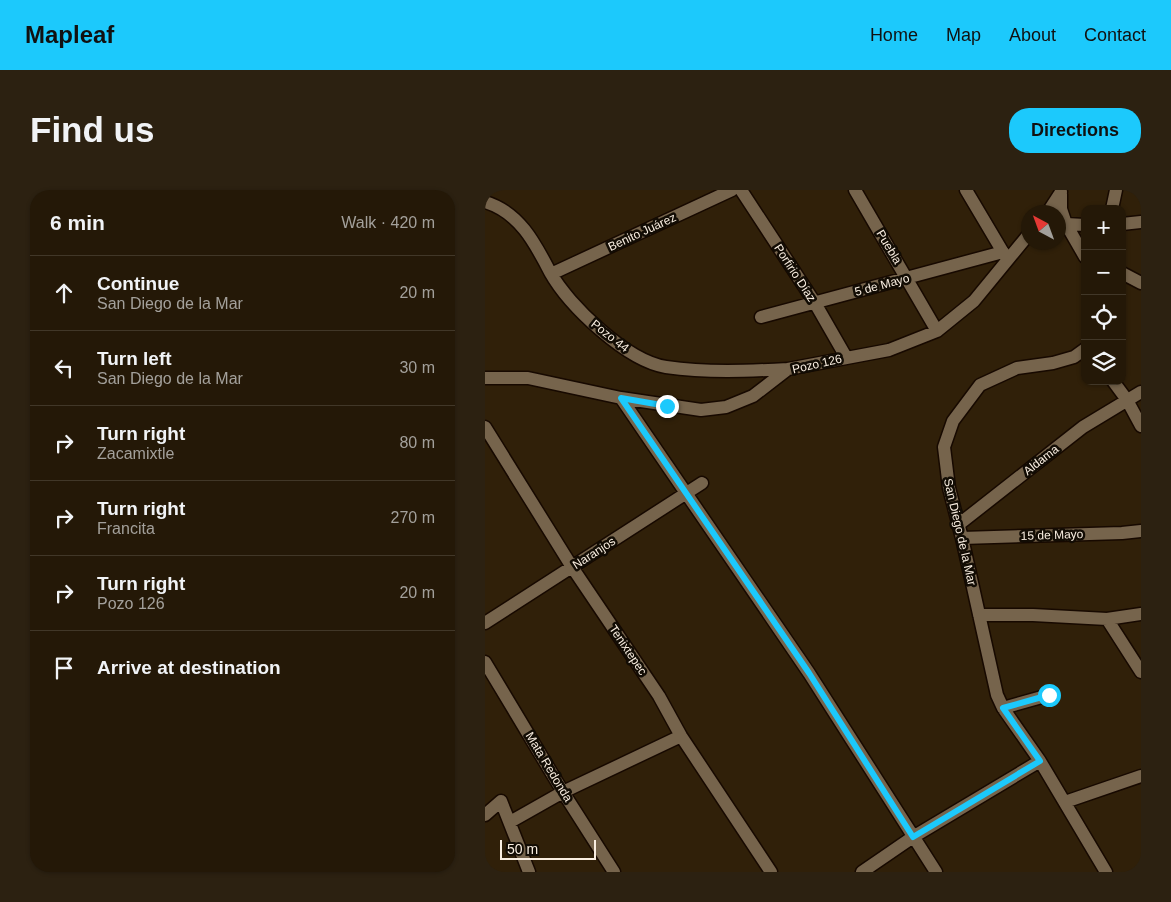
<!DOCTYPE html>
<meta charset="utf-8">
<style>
:root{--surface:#241807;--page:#2c2111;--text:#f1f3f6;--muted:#a3a09b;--line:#413728;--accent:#1cc9fc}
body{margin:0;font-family:Helvetica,sans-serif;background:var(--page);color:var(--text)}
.controls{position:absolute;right:15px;top:15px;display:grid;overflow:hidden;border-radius:10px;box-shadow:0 1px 4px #0004}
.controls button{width:45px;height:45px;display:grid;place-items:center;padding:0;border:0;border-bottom:1px solid var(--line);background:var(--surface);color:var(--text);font:25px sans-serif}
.compass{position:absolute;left:536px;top:15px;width:45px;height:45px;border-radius:50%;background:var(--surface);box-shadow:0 1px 4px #0004;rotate:319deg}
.scale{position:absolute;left:15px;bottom:12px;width:96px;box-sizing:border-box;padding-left:5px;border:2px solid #f9eee1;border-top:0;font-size:14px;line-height:18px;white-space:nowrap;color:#f9eee1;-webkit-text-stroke:4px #120c04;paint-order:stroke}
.stop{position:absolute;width:15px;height:15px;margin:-11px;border:4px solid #1cc9fc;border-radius:50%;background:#fff}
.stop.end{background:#1cc9fc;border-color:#fff;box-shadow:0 1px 5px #0008}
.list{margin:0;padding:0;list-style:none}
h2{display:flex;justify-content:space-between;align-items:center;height:65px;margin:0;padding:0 20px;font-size:21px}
h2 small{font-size:16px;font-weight:400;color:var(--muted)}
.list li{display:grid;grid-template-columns:32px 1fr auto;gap:15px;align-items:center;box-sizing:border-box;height:75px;padding:0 20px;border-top:1px solid var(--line)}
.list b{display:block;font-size:19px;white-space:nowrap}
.list p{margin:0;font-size:16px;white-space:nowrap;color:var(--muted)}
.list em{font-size:16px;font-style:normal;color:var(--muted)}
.icon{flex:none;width:28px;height:28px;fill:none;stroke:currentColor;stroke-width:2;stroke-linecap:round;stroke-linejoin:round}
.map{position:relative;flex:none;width:656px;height:682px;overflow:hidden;border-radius:20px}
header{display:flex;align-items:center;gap:30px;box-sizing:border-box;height:70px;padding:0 25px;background:var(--accent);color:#111}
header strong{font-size:24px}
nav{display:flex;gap:28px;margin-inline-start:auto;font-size:18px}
.intro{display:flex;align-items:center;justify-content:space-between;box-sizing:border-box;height:120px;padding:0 30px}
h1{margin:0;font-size:35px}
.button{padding:12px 22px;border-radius:20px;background:var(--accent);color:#111;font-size:18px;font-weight:700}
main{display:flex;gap:30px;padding:0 30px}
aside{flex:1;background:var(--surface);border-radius:20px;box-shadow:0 1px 4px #0004}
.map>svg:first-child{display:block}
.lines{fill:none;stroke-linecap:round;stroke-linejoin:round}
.street-casing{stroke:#170900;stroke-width:15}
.street{stroke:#76644c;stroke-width:12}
.route{stroke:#1cc9fc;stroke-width:6}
.labels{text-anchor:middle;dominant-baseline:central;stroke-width:5;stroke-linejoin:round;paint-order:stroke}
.street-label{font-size:12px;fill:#f9eee1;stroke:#120c04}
</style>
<header>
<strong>Mapleaf</strong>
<nav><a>Home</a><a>Map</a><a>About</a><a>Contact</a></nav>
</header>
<div class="intro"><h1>Find us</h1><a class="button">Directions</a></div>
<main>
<aside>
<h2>6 min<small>Walk · 420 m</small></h2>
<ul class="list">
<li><svg class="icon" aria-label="ahead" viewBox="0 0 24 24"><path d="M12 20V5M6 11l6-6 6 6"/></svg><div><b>Continue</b><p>San Diego de la Mar</p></div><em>20 m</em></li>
<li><svg class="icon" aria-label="left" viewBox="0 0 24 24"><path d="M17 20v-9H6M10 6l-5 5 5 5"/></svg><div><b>Turn left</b><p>San Diego de la Mar</p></div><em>30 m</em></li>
<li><svg class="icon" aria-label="right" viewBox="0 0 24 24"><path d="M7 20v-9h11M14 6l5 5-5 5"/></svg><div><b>Turn right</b><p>Zacamixtle</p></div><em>80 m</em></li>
<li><svg class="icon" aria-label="right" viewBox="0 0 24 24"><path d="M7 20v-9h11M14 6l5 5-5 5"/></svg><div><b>Turn right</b><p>Francita</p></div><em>270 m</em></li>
<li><svg class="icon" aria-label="right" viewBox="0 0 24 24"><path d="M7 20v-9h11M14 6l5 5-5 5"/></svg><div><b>Turn right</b><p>Pozo 126</p></div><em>20 m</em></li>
<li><svg class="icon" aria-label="arrive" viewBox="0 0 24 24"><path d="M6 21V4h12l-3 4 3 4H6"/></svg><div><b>Arrive at destination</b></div></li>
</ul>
</aside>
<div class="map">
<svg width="656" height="682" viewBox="0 0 656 682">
<rect width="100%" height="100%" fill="#302009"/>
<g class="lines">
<!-- street casing -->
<g class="street-casing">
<path id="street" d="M256 0 330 113 361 167
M370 0 452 141
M481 0 522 69
M576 4V19L581 34 600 67
M0 12C34 22 50 53 65 82 84 116 142 171 181 177 222 183 263 181 303 179
M627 19 631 0
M563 22 576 2
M581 34 600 35
M637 34 656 32
M637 83 656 93
M66 84 247 0
M276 127 518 62
M600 159 589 167 568 173 532 178 495 195 468 231 459 257 464 298 477 348 512 505 518 518 555 571 621 682
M0 188H43L136 208 216 220 241 217 268 206 303 179 404 160 452 141 489 111 544 44
M628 191 642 210 656 236
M136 208 324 483 451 682
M0 237 87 377 174 506 196 546 286 682
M473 335 598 237 656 202
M477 348 637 343 656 341
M494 425H548L622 429 656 424
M622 429 656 482
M0 433 217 293
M0 472 78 602 129 682
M518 518 564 505
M580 612 656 586
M0 625 16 611 44 682
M25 632 78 602 196 546
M377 682 428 647 555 571"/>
</g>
<!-- street -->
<use href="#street" class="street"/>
</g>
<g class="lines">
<!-- route -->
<path class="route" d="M182 216 136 208 324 483 428 647 555 571 518 518 564 505"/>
</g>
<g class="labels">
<!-- street labels -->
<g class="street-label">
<text transform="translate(157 42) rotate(-25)">Benito Juárez</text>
<text transform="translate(404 57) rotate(59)">Puebla</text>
<text transform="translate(310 83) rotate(57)">Porfirio Díaz</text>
<text transform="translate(397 95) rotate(-15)">5 de Mayo</text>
<text transform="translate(125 146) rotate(38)">Pozo 44</text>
<text transform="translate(332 174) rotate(-13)">Pozo 126</text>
<text transform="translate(556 270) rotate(-38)">Aldama</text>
<text transform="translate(475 342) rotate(77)">San Diego de la Mar</text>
<text transform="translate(567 345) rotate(-2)">15 de Mayo</text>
<text transform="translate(109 363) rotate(-33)">Naranjos</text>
<text transform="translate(143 460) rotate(56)">Tenixtepec</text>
<text transform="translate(64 577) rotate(59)">Mata Redonda</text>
</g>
</g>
</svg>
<div class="controls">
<button>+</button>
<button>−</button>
<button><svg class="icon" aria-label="locate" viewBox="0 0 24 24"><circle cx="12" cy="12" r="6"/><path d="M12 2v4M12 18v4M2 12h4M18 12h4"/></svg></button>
<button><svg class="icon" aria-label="layers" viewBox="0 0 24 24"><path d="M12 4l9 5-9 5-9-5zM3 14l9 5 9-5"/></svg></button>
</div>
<svg class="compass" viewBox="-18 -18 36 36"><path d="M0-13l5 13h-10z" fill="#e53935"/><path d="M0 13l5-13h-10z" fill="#a3a09b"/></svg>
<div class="scale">50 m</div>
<div class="stop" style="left:564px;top:505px"></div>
<div class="stop end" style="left:182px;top:216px"></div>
</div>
</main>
